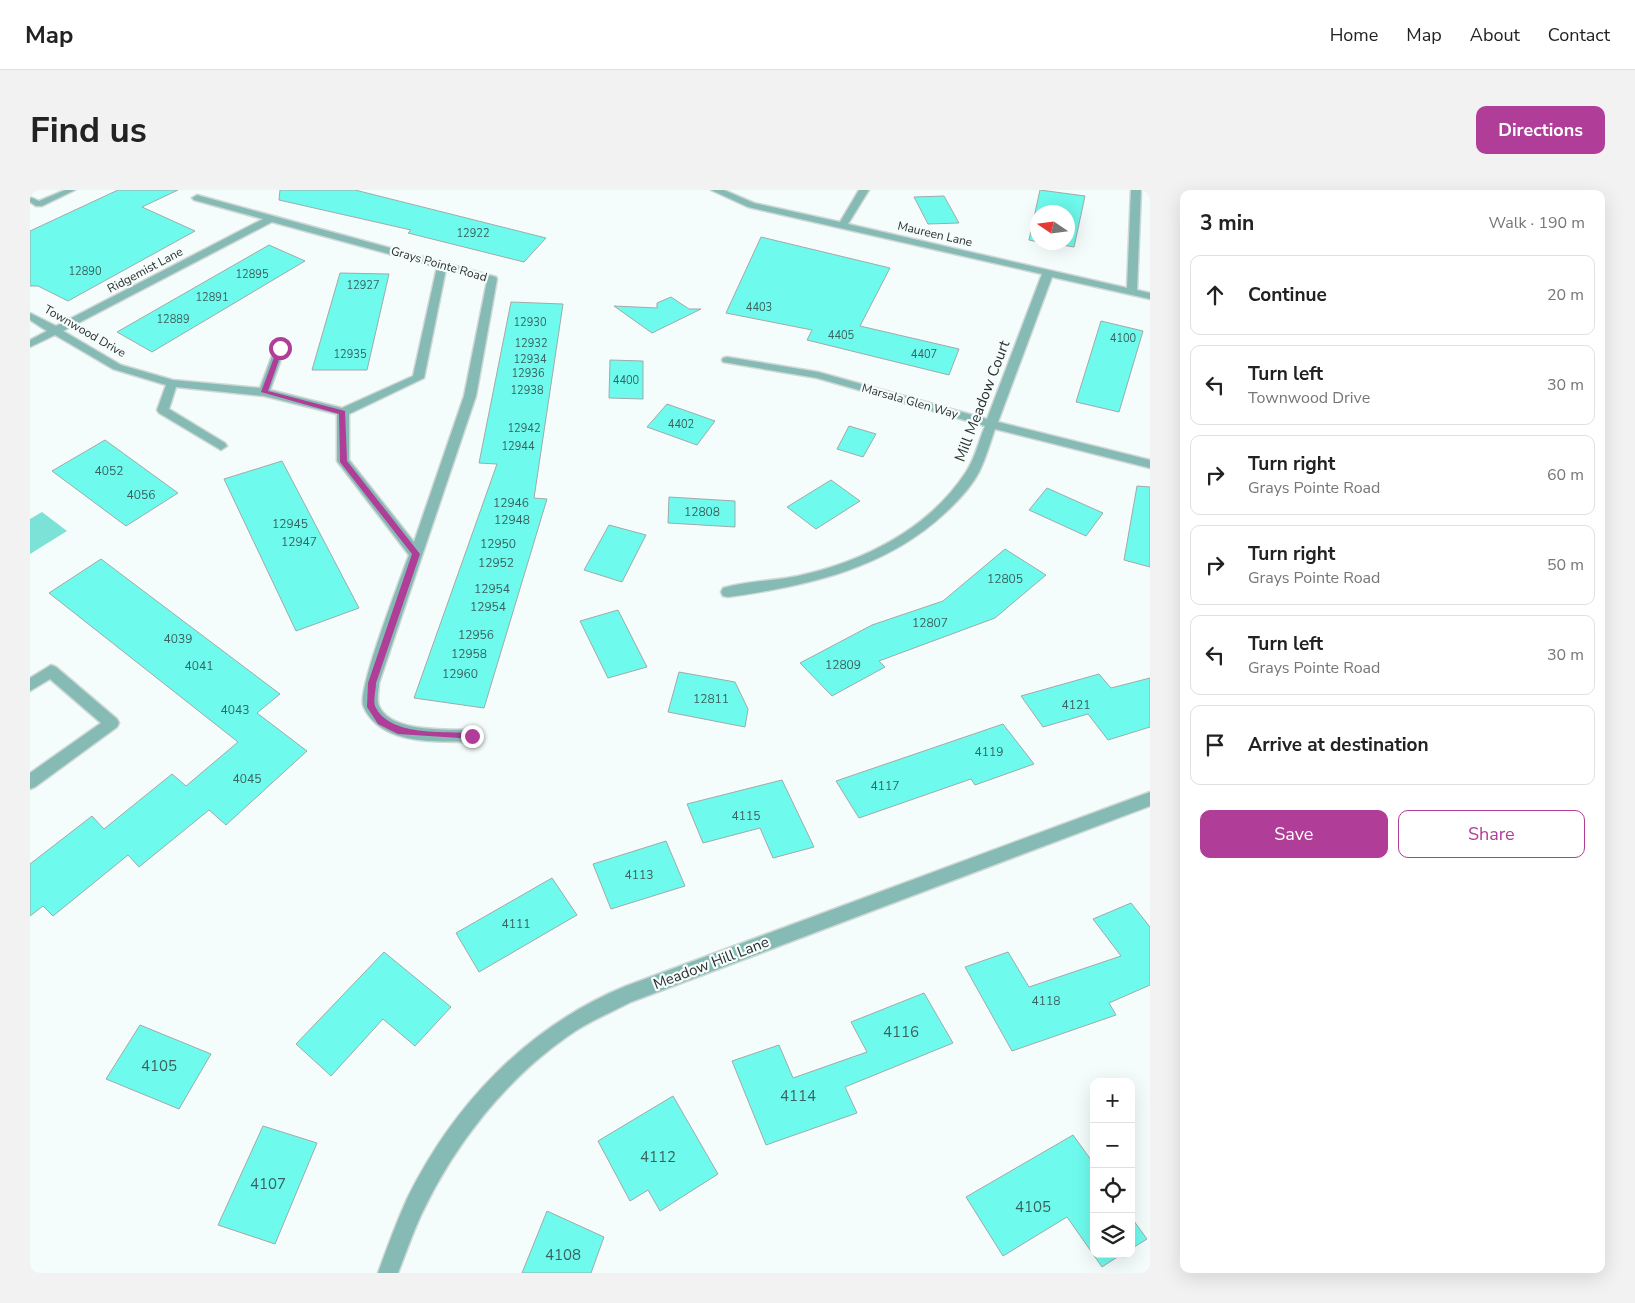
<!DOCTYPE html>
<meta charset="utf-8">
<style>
:root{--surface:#fff;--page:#f2f2f2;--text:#222;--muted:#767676;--line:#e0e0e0;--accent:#b03d97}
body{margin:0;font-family:"Nunito Sans",sans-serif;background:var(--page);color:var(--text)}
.controls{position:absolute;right:15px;bottom:15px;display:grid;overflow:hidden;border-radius:10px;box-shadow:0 5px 20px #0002}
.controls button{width:45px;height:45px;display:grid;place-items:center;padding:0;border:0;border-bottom:1px solid var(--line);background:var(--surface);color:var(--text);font:25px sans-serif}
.compass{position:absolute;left:1000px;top:15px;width:45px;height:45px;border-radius:50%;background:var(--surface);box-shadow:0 5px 20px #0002;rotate:283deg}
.stop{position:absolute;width:15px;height:15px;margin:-11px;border:4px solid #b03d97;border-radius:50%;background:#fff}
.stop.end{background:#b03d97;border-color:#fff;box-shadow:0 1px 5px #0008}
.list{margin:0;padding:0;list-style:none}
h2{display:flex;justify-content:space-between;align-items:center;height:65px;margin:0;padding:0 20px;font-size:21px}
h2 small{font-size:16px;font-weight:400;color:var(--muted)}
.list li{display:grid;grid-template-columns:32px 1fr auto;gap:15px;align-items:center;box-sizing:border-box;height:80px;margin:0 10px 10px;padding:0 10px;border:1px solid var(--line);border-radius:10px}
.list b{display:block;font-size:19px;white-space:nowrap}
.list p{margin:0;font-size:16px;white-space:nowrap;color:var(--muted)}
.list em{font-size:16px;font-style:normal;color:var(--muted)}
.actions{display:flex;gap:10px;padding:15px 20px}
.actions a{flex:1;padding:11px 0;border:1px solid var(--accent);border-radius:10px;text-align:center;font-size:18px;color:var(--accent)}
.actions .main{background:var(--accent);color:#fff}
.icon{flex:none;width:28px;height:28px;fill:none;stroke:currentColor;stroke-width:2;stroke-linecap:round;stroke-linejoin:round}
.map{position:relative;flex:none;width:1120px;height:1083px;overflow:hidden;border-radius:10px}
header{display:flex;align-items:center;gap:30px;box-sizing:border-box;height:70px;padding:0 25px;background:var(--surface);border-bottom:1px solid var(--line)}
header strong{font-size:24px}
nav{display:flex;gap:28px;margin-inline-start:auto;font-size:18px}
.intro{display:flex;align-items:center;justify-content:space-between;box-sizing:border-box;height:120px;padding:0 30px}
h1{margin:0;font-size:35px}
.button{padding:12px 22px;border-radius:10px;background:var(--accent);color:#fff;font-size:18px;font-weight:700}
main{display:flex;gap:30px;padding:0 30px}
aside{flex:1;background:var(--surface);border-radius:10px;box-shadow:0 5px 20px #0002}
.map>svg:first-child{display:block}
.green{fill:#7ce1d7}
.building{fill:#6efbee;stroke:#a1aaa9}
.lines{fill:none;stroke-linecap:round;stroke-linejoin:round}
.lane-casing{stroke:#d0d8d6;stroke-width:3}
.street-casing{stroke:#d0d8d6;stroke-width:3}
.lane{fill:#86bbb5;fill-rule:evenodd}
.street{fill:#86bbb5;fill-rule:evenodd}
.route{fill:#b03d97}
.labels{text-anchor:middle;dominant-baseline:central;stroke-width:4.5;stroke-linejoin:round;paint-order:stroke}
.far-number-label{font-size:11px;fill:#3c625f}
.far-street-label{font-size:12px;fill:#2c2f2f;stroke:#f4fdfb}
.number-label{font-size:12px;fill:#3c625f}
.street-label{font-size:15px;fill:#2c2f2f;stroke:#f4fdfb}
.near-number-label{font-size:15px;fill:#3c625f}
</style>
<header>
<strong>Map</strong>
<nav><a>Home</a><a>Map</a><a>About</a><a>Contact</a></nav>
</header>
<div class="intro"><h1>Find us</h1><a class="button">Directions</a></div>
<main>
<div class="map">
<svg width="1120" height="1083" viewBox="0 0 1120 1083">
<rect width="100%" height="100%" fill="#f4fdfb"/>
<!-- green -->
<path class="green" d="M12 322 37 341 0 364V329Z"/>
<!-- building -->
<path class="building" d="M88 0H148L112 17 165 41 38 111 8 96H0V41Z
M250 0H325L516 48 494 72 378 43 381 40 249 10Z
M1010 0 1055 6 1044 57 1014 52H1038V22H1008V52L999 50Z
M914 6 929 33 898 34 884 7Z
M731 47 860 78 830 136 929 159 919 185 777 150 782 140 696 123Z
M239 55 275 71 122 162 87 142Z
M310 83 359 84 337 180H282Z
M641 107 659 119H671L622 143 584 116 627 118V113Z
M481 112 533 114 504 308 517 309 454 518 384 508 467 274 449 273Z
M1071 131 1113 141 1089 222 1046 212Z
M580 170 613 171V209L579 208Z
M637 214 685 231 667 255 617 237Z
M819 236 846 244 833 267 807 259Z
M75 250 148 303 96 336 22 281Z
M252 271 329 418 266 441 194 289Z
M801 290 830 311 786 339 757 317Z
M1107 296 1120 297V377L1094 370Z
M1017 298 1073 323 1056 346 999 320Z
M639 307 705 311V337L638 333Z
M579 335 616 345 592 392 554 380Z
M975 359 1016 385 965 428 849 471 855 477 802 506 770 473 842 435 913 411Z
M71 369 250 504 227 523 277 561 196 635 179 620 109 677 98 665 23 726 13 716 0 726V674L62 626 74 639 142 584 156 596 208 552 19 403Z
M588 420 617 477 578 488 550 431Z
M649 482 705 492 718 519 715 537 638 522Z
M1069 484 1081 498 1120 488V537L1078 550 1058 524 1013 537 991 506Z
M973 534 1004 574 945 595 941 589 829 628 806 591Z
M752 590 784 657 743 668 730 638 673 653 657 614Z
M636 651 655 696 581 719 563 674Z
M522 688 547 725 449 782 426 743Z
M1101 713 1120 737V795L1079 813 1086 825 982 861 935 777 978 762 999 797 1091 766 1063 729Z
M354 762 421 817 385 856 353 829 301 886 266 854Z
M894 803 923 853 815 897 827 923 736 955 702 871 749 855 763 888 837 862 821 832Z
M110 835 181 864 149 919 76 889Z
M643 906 688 984 630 1021 618 1000 600 1011 568 951Z
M233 936 287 953 245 1054 188 1035Z
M1043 945 1064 974V1064H1092L1072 1077 1037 1027 973 1066 936 1007Z
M517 1021 574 1047 561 1083H492Z
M1101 1027 1117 1049 1101 1059Z"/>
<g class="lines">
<!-- lane casing -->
<g class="lane-casing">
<path id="lane" d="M35 0H45L12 16H6L0 12V7L9 11Z"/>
</g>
<!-- street casing -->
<g class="street-casing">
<path id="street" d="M681 0H694L724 13 810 32 829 0H839L818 34 1097 98 1101 0H1111L1107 100 1120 103V109L1022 87 968 232 1120 270V278L965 239C960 253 956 268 949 282 942 296 927 312 915 323 855 379 777 396 698 407L693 406 691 402 693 398C717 391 744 391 768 386 833 372 899 339 936 282 945 269 949 250 955 236L787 188 693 172 692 170 693 168 697 167 788 182 957 229 1012 84 718 17Z
M167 5 466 87 467 89 446 206 349 493C349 500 346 509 349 516 361 543 417 539 442 540L447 542 450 546 447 550 442 552C413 551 377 554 352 538 344 533 336 524 333 515 329 495 370 390 379 365L307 271V224L234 206 146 197 139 219 195 253 197 256 191 260 129 223 127 220 136 195 83 179 25 145 0 157V150L17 141 0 130V123L26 136 233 29 164 10 162 8ZM242 32 407 77 383 186 312 218 240 200 255 158 254 156H246L245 158 230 198 143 190 91 175 33 141ZM416 79 457 91 434 206 384 352 319 270V224L394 188Z
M21 475 26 477 87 529 89 533 87 537 5 597 0 599V583L71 533 20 489 0 501V488Z
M1120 602V616L601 812C580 823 557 832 538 846 475 890 425 954 392 1023 383 1042 376 1063 368 1083H348C357 1058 366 1033 377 1009 423 915 498 836 596 796Z"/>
</g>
<!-- lane -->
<use href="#lane" class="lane"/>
<!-- street -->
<use href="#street" class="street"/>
</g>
<!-- route -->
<path class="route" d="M248 157 253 158 238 201 315 221 317 271 390 364 346 493C346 500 343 510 345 516 359 547 414 541 442 543L445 544V549L368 544 348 534 337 517 338 493 382 364 310 272 309 224 231 202Z"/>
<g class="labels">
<!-- far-number labels -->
<g class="far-number-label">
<text x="443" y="43">12922</text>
<text x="55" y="81">12890</text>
<text x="222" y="84">12895</text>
<text x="333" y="95">12927</text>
<text x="182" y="107">12891</text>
<text x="729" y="117">4403</text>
<text x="143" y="129">12889</text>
<text x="500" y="132">12930</text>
<text x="811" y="145">4405</text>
<text x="1093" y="148">4100</text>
<text x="501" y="153">12932</text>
<text x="320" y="164">12935</text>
<text x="894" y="164">4407</text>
<text x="500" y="169">12934</text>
<text x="498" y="183">12936</text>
<text x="596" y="190">4400</text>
<text x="497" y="200">12938</text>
<text x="651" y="234">4402</text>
<text x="494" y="238">12942</text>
<text x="488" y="256">12944</text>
</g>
<!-- far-street labels -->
<g class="far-street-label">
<text transform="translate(905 44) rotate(13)">Maureen Lane</text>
<text transform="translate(409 74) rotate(16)">Grays Pointe Road</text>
<text transform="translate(115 80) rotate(-28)">Ridgemist Lane</text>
<text transform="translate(55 141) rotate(30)">Townwood Drive</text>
<text transform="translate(880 211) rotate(16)">Marsala Glen Way</text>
</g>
<!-- number labels -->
<g class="number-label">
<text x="79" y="281">4052</text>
<text x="111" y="305">4056</text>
<text x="481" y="313">12946</text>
<text x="672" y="322">12808</text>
<text x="482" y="330">12948</text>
<text x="260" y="334">12945</text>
<text x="269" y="352">12947</text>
<text x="468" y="354">12950</text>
<text x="466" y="373">12952</text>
<text x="975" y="389">12805</text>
<text x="462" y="399">12954</text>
<text x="458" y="417">12954</text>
<text x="900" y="433">12807</text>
<text x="446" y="445">12956</text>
<text x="148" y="449">4039</text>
<text x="439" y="464">12958</text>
<text x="813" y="475">12809</text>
<text x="169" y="476">4041</text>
<text x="430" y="484">12960</text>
<text x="681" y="509">12811</text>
<text x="1046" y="515">4121</text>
<text x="205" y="520">4043</text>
<text x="959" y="562">4119</text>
<text x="217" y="589">4045</text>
<text x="855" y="596">4117</text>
<text x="716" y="626">4115</text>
<text x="609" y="685">4113</text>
<text x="486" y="734">4111</text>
<text x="1016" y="811">4118</text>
</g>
<!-- street labels -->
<g class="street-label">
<text transform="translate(952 211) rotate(-69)">Mill Meadow Court</text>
<text transform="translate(681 773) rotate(-21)">Meadow Hill Lane</text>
</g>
<!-- near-number labels -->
<g class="near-number-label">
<text x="871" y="842">4116</text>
<text x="129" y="876">4105</text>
<text x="768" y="906">4114</text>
<text x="628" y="967">4112</text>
<text x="238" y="994">4107</text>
<text x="1003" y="1017">4105</text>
<text x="533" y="1065">4108</text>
</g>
</g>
</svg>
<div class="controls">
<button>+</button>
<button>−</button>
<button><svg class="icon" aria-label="locate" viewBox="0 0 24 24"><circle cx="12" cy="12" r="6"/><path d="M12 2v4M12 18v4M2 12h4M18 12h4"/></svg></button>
<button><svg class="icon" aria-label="layers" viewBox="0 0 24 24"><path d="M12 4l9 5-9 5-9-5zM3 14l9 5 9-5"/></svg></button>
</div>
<svg class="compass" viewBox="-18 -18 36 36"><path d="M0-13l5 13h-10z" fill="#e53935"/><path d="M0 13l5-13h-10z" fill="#767676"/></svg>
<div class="stop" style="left:250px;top:158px"></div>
<div class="stop end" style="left:442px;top:546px"></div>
</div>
<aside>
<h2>3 min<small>Walk · 190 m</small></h2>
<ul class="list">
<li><svg class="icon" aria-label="ahead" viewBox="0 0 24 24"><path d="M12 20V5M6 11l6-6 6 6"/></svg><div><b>Continue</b></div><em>20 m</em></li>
<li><svg class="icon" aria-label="left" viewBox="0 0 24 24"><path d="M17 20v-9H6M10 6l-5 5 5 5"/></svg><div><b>Turn left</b><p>Townwood Drive</p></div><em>30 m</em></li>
<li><svg class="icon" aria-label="right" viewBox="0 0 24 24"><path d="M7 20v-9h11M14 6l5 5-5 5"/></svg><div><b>Turn right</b><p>Grays Pointe Road</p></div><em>60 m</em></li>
<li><svg class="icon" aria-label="right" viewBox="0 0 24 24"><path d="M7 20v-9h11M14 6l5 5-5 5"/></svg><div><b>Turn right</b><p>Grays Pointe Road</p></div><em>50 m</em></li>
<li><svg class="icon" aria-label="left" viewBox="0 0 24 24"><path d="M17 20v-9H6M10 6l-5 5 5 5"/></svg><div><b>Turn left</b><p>Grays Pointe Road</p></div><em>30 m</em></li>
<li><svg class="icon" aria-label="arrive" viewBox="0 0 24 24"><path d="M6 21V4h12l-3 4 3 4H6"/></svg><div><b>Arrive at destination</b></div></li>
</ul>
<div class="actions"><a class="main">Save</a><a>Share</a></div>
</aside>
</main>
